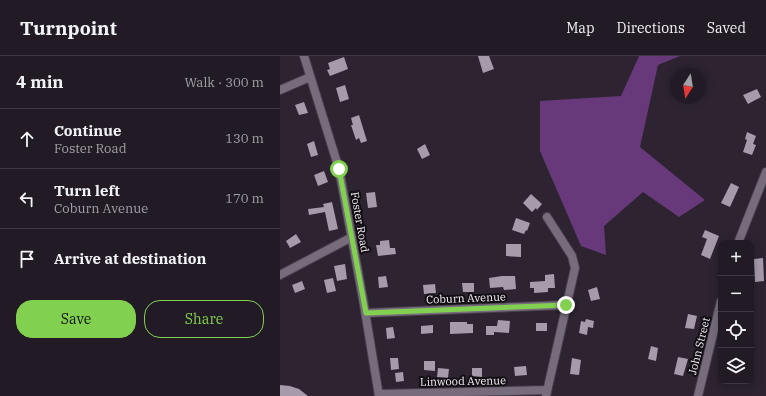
<!DOCTYPE html>
<meta charset="utf-8">
<style>
:root{--surface:#221a25;--page:#2e2732;--text:#f1f3f6;--muted:#a2a1a7;--line:#3f3842;--accent:#81d050}
body{margin:0;font-family:"IBM Plex Serif",serif;background:var(--page);color:var(--text)}
.controls{position:absolute;right:12px;bottom:12px;display:grid;overflow:hidden;border-radius:8px;box-shadow:0 2px 10px #0003}
.controls button{width:36px;height:36px;display:grid;place-items:center;padding:0;border:0;border-bottom:1px solid var(--line);background:var(--surface);color:var(--text);font:20px sans-serif}
.compass{position:absolute;left:390px;top:12px;width:36px;height:36px;border-radius:50%;background:var(--surface);box-shadow:0 2px 10px #0003;rotate:192deg}
.stop{position:absolute;width:12px;height:12px;margin:-9px;border:3px solid #81d050;border-radius:50%;background:#fff}
.stop.end{background:#81d050;border-color:#fff;box-shadow:0 1px 4px #0008}
.list{margin:0;padding:0;list-style:none}
h2{display:flex;justify-content:space-between;align-items:center;height:52px;margin:0;padding:0 16px;font-size:17px}
h2 small{font-size:13px;font-weight:400;color:var(--muted)}
.list li{display:grid;grid-template-columns:26px 1fr auto;gap:12px;align-items:center;box-sizing:border-box;height:60px;padding:0 16px;border-top:1px solid var(--line)}
.list b{display:block;font-size:15px;white-space:nowrap}
.list p{margin:0;font-size:13px;white-space:nowrap;color:var(--muted)}
.list em{font-size:13px;font-style:normal;color:var(--muted)}
.actions{display:flex;gap:8px;padding:12px 16px}
.actions a{flex:1;padding:9px 0;border:1px solid var(--accent);border-radius:16px;text-align:center;font-size:14px;color:var(--accent)}
.actions .main{background:var(--accent);color:#111}
.icon{flex:none;width:22px;height:22px;fill:none;stroke:currentColor;stroke-width:2;stroke-linecap:round;stroke-linejoin:round}
.map{position:relative;flex:none;width:486px;height:340px;overflow:hidden}
header{display:flex;align-items:center;gap:24px;box-sizing:border-box;height:56px;padding:0 20px;background:var(--surface);border-bottom:1px solid var(--line)}
header strong{font-size:19px}
nav{display:flex;gap:22px;margin-inline-start:auto;font-size:14px}
main{display:flex}
aside{flex:1;background:var(--surface)}
.map>svg:first-child{display:block}
.green{fill:#67397a}
.building{fill:#a69aab}
.lines{fill:none;stroke-linecap:round;stroke-linejoin:round}
.minor-casing{stroke:#473e4a;stroke-width:10}
.minor{stroke:#776c7c;stroke-width:8}
.route{stroke:#81d050;stroke-width:5}
.labels{text-anchor:middle;dominant-baseline:central;stroke-width:4;stroke-linejoin:round;paint-order:stroke}
.street-label{font-size:11px;fill:#f7f0f9;stroke:#130e14}
</style>
<header>
<strong>Turnpoint</strong>
<nav><a>Map</a><a>Directions</a><a>Saved</a></nav>
</header>
<main>
<aside>
<h2>4 min<small>Walk · 300 m</small></h2>
<ul class="list">
<li><svg class="icon" aria-label="ahead" viewBox="0 0 24 24"><path d="M12 20V5M6 11l6-6 6 6"/></svg><div><b>Continue</b><p>Foster Road</p></div><em>130 m</em></li>
<li><svg class="icon" aria-label="left" viewBox="0 0 24 24"><path d="M17 20v-9H6M10 6l-5 5 5 5"/></svg><div><b>Turn left</b><p>Coburn Avenue</p></div><em>170 m</em></li>
<li><svg class="icon" aria-label="arrive" viewBox="0 0 24 24"><path d="M6 21V4h12l-3 4 3 4H6"/></svg><div><b>Arrive at destination</b></div></li>
</ul>
<div class="actions"><a class="main">Save</a><a>Share</a></div>
</aside>
<div class="map">
<svg width="486" height="340" viewBox="0 0 486 340">
<rect width="100%" height="100%" fill="#2d2331"/>
<!-- green -->
<path class="green" d="M359 0H400L378 9 360 91 425 144 399 161 363 136 324 170 326 199 301 190 260 95V45L341 40Z"/>
<!-- building -->
<path class="building" d="M198 0H209L214 13 203 17Z
M64 1 68 13 50 20 47 14 50 13 48 7Z
M65 29 69 43 60 46 56 32Z
M477 33 481 41 468 48 463 39Z
M24 46 28 57 19 59 15 49Z
M79 59 87 85 81 87 79 82 76 84 71 69H73L71 62Z
M467 76 476 80 473 88 476 89 472 99 463 96 467 84 465 83Z
M34 85 38 99 31 101 27 88Z
M145 88 150 99 142 103 137 93Z
M44 115 48 126 38 130 34 119Z
M451 127 459 131 450 151 441 147Z
M95 136 97 151 88 152 86 137Z
M251 138 262 148 257 154 256 152 252 156 243 147Z
M52 146 58 173 49 175 45 156 29 159 28 153 44 151 43 148Z
M236 162 250 167 247 175 246 174 244 178 232 174Z
M425 174 439 180 430 203 421 199 427 183 422 181Z
M16 178 21 186 10 192 6 185Z
M109 184 110 192H115L116 198 98 200 96 189H100V185Z
M226 188H241V201L226 200Z
M483 202 484 225 475 226 474 203Z
M65 208 67 223 57 225 54 210Z
M274 218 275 232H268V236L254 237V232H250V226L265 225V219Z
M106 220 108 231 99 232 98 221Z
M222 220H235L236 233 224 234 223 231 210 232 209 222Z
M53 222 56 235 47 237 44 224Z
M22 225 25 233 15 237 12 229Z
M182 227H194V236H183Z
M155 228 156 237 144 238 143 229Z
M317 231 320 243 311 245 308 234Z
M408 258 417 260 414 273 405 272Z
M306 263 314 265 313 272 308 271 307 279 299 277 301 265 305 266Z
M218 264 230 265 229 277 214 276V279H206V270H217Z
M170 266H187V268H193V277L170 278Z
M256 267H267V275H256Z
M153 269V277L141 278V270Z
M113 271 115 282 107 283 106 272Z
M371 290 378 292 376 305 368 303Z
M398 301 408 303 403 320 394 318Z
M110 302H118L119 313 111 314Z
M292 302 301 304 299 319 290 318Z
M144 305H155V315L144 314Z
M246 310 247 319 235 320 234 311Z
M158 312 169 313 168 322 157 321Z
M192 312H202V321L192 320Z
M123 316 124 325 116 326 115 317Z
M0 329 10 330 19 333 28 340H0Z"/>
<g class="lines">
<!-- minor casing -->
<g class="minor-casing">
<path id="minor" d="M24 0 59 113 83 243 99 340
M0 34 30 21
M458 187 486 116
M0 219 72 181
M86 257 286 249
M99 338 267 334
M266 340 295 212 292 200 267 161
M418 340 441 245"/>
</g>
<!-- minor -->
<use href="#minor" class="minor"/>
</g>
<g class="lines">
<!-- route -->
<path class="route" d="M59 113 86 257 286 249"/>
</g>
<g class="labels">
<!-- street labels -->
<g class="street-label">
<text transform="translate(80 166) rotate(80)">Foster Road</text>
<text transform="translate(186 242) rotate(-2)">Coburn Avenue</text>
<text transform="translate(419 290) rotate(-76)">John Street</text>
<text transform="translate(183 325) rotate(-1)">Linwood Avenue</text>
</g>
</g>
</svg>
<div class="controls">
<button>+</button>
<button>−</button>
<button><svg class="icon" aria-label="locate" viewBox="0 0 24 24"><circle cx="12" cy="12" r="6"/><path d="M12 2v4M12 18v4M2 12h4M18 12h4"/></svg></button>
<button><svg class="icon" aria-label="layers" viewBox="0 0 24 24"><path d="M12 4l9 5-9 5-9-5zM3 14l9 5 9-5"/></svg></button>
</div>
<svg class="compass" viewBox="-18 -18 36 36"><path d="M0-13l5 13h-10z" fill="#e53935"/><path d="M0 13l5-13h-10z" fill="#a2a1a7"/></svg>
<div class="stop" style="left:59px;top:113px"></div>
<div class="stop end" style="left:286px;top:249px"></div>
</div>
</main>
